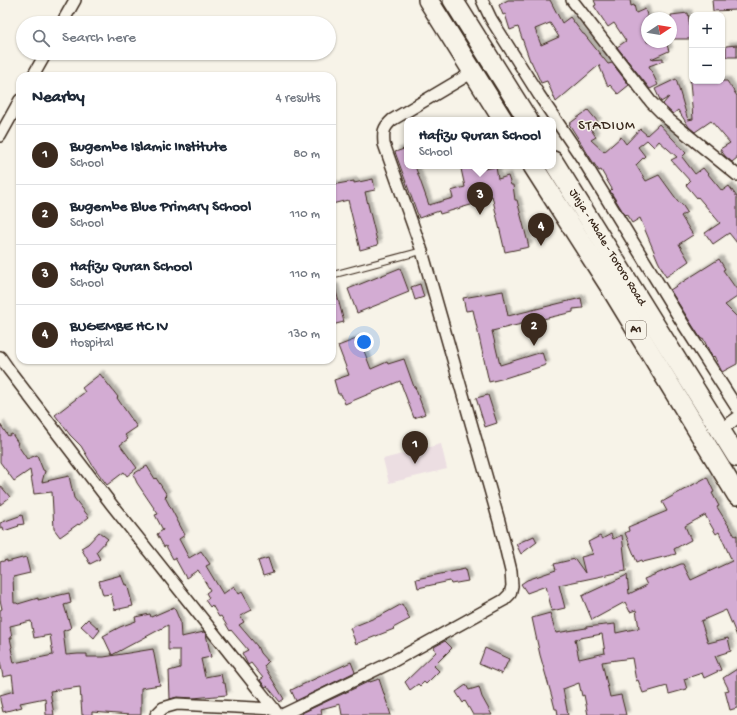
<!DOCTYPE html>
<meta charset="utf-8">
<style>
:root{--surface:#fff;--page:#f6f6f7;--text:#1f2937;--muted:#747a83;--line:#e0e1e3;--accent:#3b2a1e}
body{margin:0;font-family:"Gochi Hand",sans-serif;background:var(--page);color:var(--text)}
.controls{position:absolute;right:12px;top:12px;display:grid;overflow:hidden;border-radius:8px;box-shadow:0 1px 3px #0004}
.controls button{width:36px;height:36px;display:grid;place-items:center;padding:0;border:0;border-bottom:1px solid var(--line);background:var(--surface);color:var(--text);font:20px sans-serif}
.compass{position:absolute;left:641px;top:12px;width:36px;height:36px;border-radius:50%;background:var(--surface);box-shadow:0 1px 3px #0004;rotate:78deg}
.you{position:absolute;left:364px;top:342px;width:14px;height:14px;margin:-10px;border:3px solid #fff;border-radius:50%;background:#1a73e8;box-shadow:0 0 0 6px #1a73e833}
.badge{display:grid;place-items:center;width:26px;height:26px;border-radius:50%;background:var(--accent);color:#fff;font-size:13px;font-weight:700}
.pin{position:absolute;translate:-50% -33px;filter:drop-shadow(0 1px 2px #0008)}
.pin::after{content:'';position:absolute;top:21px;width:14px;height:12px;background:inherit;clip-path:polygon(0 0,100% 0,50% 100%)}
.popup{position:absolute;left:404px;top:117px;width:152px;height:52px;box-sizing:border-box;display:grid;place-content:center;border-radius:8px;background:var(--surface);filter:drop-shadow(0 1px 3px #0005);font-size:13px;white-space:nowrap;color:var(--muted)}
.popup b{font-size:15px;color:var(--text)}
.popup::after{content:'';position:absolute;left:50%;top:100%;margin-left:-8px;border:8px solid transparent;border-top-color:var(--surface)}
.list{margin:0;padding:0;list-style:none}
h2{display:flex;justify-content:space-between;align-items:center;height:52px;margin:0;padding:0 16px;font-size:17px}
h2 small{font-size:13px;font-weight:400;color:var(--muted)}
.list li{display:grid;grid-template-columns:26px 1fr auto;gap:12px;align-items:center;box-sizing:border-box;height:60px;padding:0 16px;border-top:1px solid var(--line)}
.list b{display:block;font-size:15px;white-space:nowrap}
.list p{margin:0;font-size:13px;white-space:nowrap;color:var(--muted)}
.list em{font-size:13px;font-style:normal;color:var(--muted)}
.icon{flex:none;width:22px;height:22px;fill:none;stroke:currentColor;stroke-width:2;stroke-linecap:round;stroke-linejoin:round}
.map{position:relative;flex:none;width:737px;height:715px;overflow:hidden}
.search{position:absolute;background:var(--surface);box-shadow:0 1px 3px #0004;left:16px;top:16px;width:320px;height:44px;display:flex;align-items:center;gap:10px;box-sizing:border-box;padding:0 14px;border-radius:22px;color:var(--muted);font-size:15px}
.panel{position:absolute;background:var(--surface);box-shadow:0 1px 3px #0004;left:16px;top:72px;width:320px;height:292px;border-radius:12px}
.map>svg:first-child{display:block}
.built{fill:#ecdee2}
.building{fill:#d3acd3;stroke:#3b2a1e;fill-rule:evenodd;filter:url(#shadow)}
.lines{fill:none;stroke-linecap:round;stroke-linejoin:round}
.lane-casing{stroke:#3b2a1e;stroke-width:8}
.street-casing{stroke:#3b2a1e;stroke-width:14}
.highway-casing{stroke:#3b2a1e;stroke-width:22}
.lane{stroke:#f7f3e8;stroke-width:5.5}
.street{stroke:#f7f3e8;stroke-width:11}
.highway{stroke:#f7f3e8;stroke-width:19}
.labels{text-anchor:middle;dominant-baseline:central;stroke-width:3;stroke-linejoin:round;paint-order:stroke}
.shield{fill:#f7f3e8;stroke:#73665b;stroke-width:1}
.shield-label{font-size:11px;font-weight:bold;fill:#3b2a1e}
.street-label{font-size:12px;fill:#3b2a1e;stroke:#f7f3e8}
.quarter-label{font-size:14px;letter-spacing:1px;fill:#3b2a1e;stroke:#f7f3e8}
</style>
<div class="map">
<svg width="737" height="715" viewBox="0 0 737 715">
<defs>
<filter id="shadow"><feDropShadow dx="3.5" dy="-3.5" stdDeviation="1" flood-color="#0004"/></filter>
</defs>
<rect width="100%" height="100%" fill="#f7f3e8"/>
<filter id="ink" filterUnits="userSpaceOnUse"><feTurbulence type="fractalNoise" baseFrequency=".025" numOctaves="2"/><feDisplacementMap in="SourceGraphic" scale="8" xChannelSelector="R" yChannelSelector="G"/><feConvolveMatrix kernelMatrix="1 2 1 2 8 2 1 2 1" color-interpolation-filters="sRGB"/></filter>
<g filter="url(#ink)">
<!-- built -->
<path class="built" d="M441 444 447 469 389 483 383 459Z"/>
<!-- building -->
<path class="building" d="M508 0H550L562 23 570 17 583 34H584L608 64 612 63 629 85 618 94 610 85 608 87 599 65 556 102 547 81 541 83 531 61H530L518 27 510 30 505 14 503 15 499 5ZM550 23 559 37 541 45 535 29Z
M594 0H630L631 6 634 5 636 13 645 9 647 15V42H666L669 51 651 59 663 58V61L649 66 658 85 650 89 617 47 626 41 614 23 608 27 594 6 596 5Z
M712 0H737V10L713 11Z
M688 13 690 27 692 26V39H671V15Z
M737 45V57H726V46Z
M676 79 688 120 693 119 690 81H727L737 96V158L732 162 725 156 720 149 730 143 711 121 695 132 689 127 678 110 673 114 664 106 663 104 669 97 661 102 655 89Z
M588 110 598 122 590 128 596 137 591 140 604 152 621 137 626 144 640 129 647 135 659 124 686 153 682 157 695 174 703 168 722 191 729 186 737 197V243L729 233 713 244 705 233 720 223 698 197 697 198 686 185 690 181 671 160 677 157 659 141 654 147 647 140 638 147 645 156 636 165 646 181 659 175 680 204 681 203 687 212 681 216 693 235 679 244 689 261 666 277 658 261 640 218 632 223 626 214 625 215 610 191 612 189 601 170 599 171 591 159 569 124Z
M407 148V166H415L429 205 453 198 451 191 465 187 461 169 479 166H483L484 169 496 167 498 179 508 176 511 185H513L515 200H517L529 247 505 252 492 196 473 200 474 204 440 214 439 211 419 218 395 152Z
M373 179 375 190 365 192 378 245 360 250 348 200 332 204V185L354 181V183Z
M719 259 725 269 723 270 737 290V297L725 305 737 317V364L722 372 714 356 713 357 711 355 703 338 701 339 670 290Z
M400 268 409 292 357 313 348 289Z
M420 284 424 297 415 300 411 287Z
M335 287 344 322 332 325V288Z
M503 291 508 316 581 298 583 308 573 309V312L492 331 500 365 542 352 546 365 505 378 489 382 473 310 466 311 463 298Z
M359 338 371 369 387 362 388 364 404 359 414 387H415L425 414 414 418 400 381 345 404 341 394H338L334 380 349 375 338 346Z
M100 374 118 397 117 398 137 427 125 435 128 439 120 445 137 468 127 476 124 472 107 485 93 466 81 446 70 435 55 415 85 392 82 388Z
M488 395 497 423 485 427 476 398Z
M0 424 8 436 12 434 18 443 17 444 27 459 37 455 43 470 45 471 42 482 69 476 74 498 89 517 79 525 78 524 60 537 54 529 52 492 34 494 30 470 14 481 0 462Z
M147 466 155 479 156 478 167 495 165 497 185 535 179 539 189 558 201 551 210 564 206 566 223 594 234 586 239 594 242 592 252 610 240 616 244 622 239 625 257 646 260 653 268 662 264 666 284 699 280 702 267 686 265 687 260 680 263 678 251 663 248 665 242 653 248 650 231 630 230 631 221 616 219 617 212 605 210 607 205 600 209 598 206 593 210 590 198 570 186 578 175 558 173 559 166 546 164 547 157 534 163 530 155 515 158 514 137 483 133 474Z
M707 477 714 492 712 493 719 506 717 507 735 536 737 535V636L726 610 701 621 708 643 728 638 731 651 715 656 721 670 704 678 702 673 684 679 687 689 669 694 667 686 643 693 638 680 636 681 632 658 602 662 610 697 621 695 626 715H588L584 695 582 696 579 683 563 689 568 715H558L557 709H555L552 697 540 655 532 618 550 613 556 633 586 628V627L615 624 616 633 639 628 636 610 630 612 625 602 592 620 582 596 627 575 629 594 647 585 644 579 681 564H683L691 580 732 561 719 532 716 534 705 515 685 526 691 540 674 549 676 554 643 562 642 560 637 562 625 533 629 531 628 527 667 511 662 502ZM602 634 605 653 579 659 575 639Z
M0 485 10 497 0 505Z
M22 515 24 524 18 525 19 526 4 531 3 527 0 528V523Z
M99 532 108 539 96 552 100 559 90 564 81 548 88 544Z
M611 534 613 539 622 535 626 571 559 585 565 608 552 611 546 586 527 593 521 584 527 580 556 570 554 564 575 559 585 573 581 557 593 554 588 542 600 536 602 539Z
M534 536 537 542 521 554 516 544Z
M26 557 30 573 13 577 14 603H17L18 604 38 598V600L69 593 71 603 64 605 71 628 63 631 66 655 78 654H87V657H104L153 649 160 685 141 688V715H130L92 712V715H82L80 687 50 691 54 715H46L45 698 20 703 22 707 3 712 0 700V695L14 691 12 675 3 677 0 661V610L2 609 0 600V562L7 560V562ZM31 621 34 638 50 635 53 655 14 663 11 648 12 647 10 638H12L10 626Z
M268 558 273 573 263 576 258 561Z
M465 569 468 581 451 584 450 581 418 588 416 579Z
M121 575 125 585 127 584 133 606 115 610 111 594 103 595 99 581Z
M402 604 410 619 393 628 394 629 356 644 350 628 382 615Z
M174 607 180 621 181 637 204 632 206 634 211 657 201 659 205 677 221 674 223 683H225L227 695 193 698 177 697 170 699 169 671 180 668V650H168V625L112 655 103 636 120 627 136 621 135 617 150 614 151 617Z
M88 619 100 630 94 638 81 626Z
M445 641 452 648 434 666 439 671 426 684 424 682 420 686 418 684 410 690 405 682 436 652 434 647Z
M485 648 509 659 502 674 479 664Z
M351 662 355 672 296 701 291 690Z
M737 669V708L730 710 725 691 729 690 723 678Z
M379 679 391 715H342L340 704 321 709 322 715H303L302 713 370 681V682Z
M466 685 469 690 479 687 482 697 492 715H473L465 701 463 703 456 692Z"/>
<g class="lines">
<!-- lane casing -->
<g class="lane-casing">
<path id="lane" d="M332 275 422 251"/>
</g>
<!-- street casing -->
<g class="street-casing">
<path id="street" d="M482 0 491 19 539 95 583 160 680 319 737 408
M572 0 651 102 668 119 737 175
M62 23 75 0
M33 76 46 53
M0 136 20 100
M0 357 9 370 112 505 274 709 278 715
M721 430 737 418
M156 715 163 708 177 704 274 709
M282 715 392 662 504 600 510 594 512 586 511 571 499 521 422 251 384 144C383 132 383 128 392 120L473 72"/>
</g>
<!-- highway casing -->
<g class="highway-casing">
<g id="highway">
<path d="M428 0 503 120"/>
<path d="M453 0 528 120"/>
<path id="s1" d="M553 161 737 457"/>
<path d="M533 166 609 285 737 495"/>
</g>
</g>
<!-- lane -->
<use href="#lane" class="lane"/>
<!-- street -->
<use href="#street" class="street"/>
<!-- highway -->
<use href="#highway" class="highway"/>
</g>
</g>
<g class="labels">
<!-- shield labels -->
<rect class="shield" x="626" y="321" width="20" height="18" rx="3"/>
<g class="shield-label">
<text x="636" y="330">A1</text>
</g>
<!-- street labels -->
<g class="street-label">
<text stroke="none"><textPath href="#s1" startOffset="102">Jinja - Mbale - Tororo Road</textPath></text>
</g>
<!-- quarter labels -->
<g class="quarter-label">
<text x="607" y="126">STADIUM</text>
</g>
</g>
</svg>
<div class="controls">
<button>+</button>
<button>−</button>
</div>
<svg class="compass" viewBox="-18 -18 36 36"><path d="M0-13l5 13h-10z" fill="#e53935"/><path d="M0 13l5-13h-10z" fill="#747a83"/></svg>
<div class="you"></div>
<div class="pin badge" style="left:415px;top:464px">1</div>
<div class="pin badge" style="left:534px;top:346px">2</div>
<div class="pin badge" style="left:480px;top:215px">3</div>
<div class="popup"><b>Hafizu Quran School</b>School</div>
<div class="pin badge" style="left:541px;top:246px">4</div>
<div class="search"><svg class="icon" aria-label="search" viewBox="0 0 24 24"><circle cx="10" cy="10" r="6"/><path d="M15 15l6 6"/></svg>Search here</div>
<section class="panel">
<h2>Nearby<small>4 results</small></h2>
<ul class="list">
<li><span class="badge">1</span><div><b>Bugembe Islamic Institute</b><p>School</p></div><em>80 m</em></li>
<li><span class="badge">2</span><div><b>Bugembe Blue Primary School</b><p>School</p></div><em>110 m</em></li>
<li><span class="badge">3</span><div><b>Hafizu Quran School</b><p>School</p></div><em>110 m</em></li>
<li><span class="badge">4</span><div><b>BUGEMBE HC IV</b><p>Hospital</p></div><em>130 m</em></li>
</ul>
</section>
</div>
